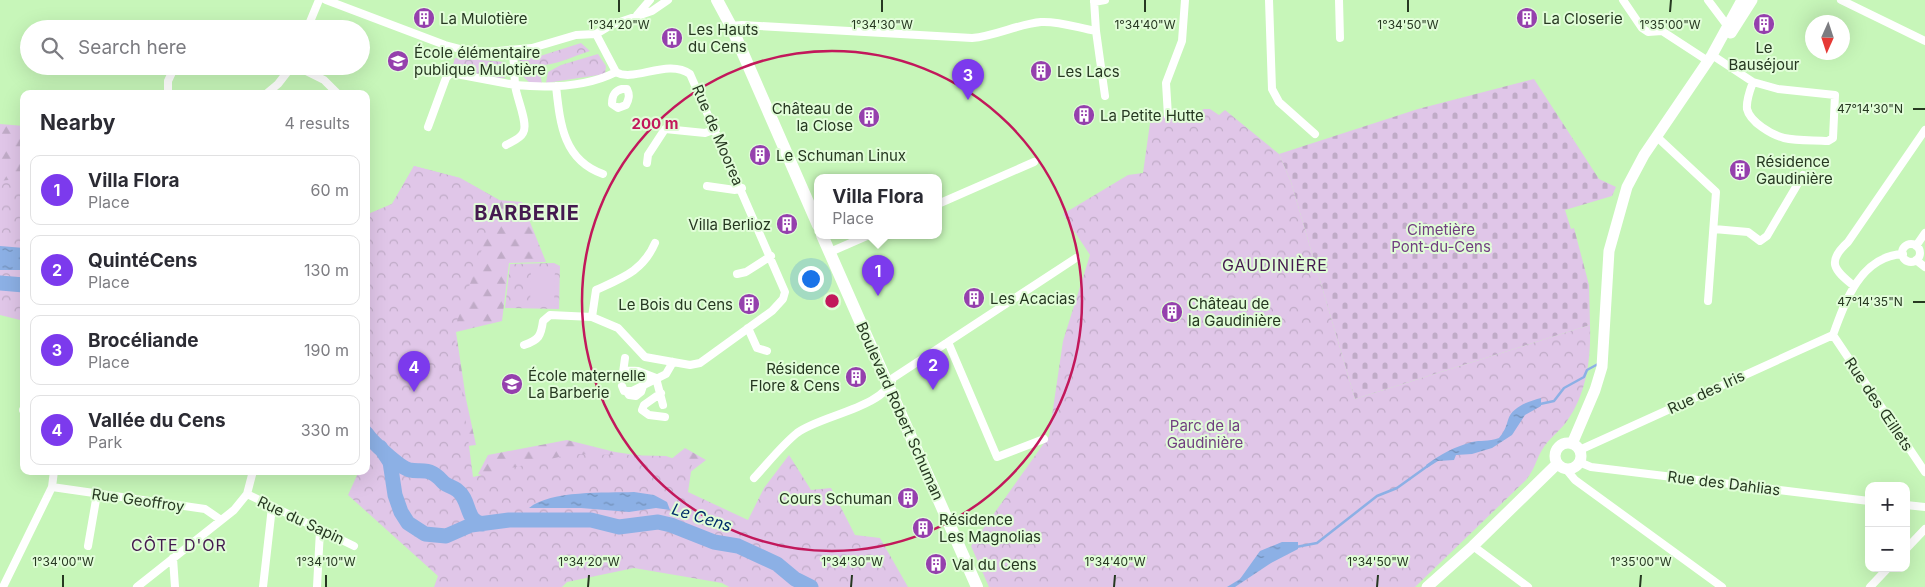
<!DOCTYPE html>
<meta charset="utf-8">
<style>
:root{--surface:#fff;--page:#f7f7f7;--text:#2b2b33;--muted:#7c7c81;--line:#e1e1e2;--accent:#7c3aed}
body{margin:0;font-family:Inter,sans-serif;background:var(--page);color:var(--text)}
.controls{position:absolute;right:15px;bottom:15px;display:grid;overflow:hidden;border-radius:10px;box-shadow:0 5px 20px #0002}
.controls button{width:45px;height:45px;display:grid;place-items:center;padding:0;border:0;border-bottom:1px solid var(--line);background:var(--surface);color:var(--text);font:25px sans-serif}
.compass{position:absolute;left:1805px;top:15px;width:45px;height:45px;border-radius:50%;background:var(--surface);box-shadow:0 5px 20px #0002;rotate:183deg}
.you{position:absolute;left:810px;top:278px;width:18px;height:18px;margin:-12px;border:4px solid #fff;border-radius:50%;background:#1a73e8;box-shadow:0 0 0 8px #1a73e833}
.badge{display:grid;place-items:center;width:32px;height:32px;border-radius:50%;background:var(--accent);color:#fff;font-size:16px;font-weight:700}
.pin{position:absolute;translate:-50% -41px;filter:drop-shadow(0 1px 2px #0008)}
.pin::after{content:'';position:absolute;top:26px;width:18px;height:15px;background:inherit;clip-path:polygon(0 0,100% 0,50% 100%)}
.popup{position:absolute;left:814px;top:174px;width:128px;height:65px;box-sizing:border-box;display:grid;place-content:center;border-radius:10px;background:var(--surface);filter:drop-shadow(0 1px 4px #0005);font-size:16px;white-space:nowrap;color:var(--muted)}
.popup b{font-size:19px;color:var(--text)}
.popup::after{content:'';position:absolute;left:50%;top:100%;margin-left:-10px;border:10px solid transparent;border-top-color:var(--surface)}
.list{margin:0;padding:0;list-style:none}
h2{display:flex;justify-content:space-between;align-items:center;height:65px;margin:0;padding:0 20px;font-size:21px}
h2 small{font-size:16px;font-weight:400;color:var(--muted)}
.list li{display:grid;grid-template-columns:32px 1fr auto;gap:15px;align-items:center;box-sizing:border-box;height:70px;margin:0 10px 10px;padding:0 10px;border:1px solid var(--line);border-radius:10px}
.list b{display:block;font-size:19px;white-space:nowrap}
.list p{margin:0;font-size:16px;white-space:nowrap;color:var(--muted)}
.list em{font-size:16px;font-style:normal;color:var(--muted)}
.icon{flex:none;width:28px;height:28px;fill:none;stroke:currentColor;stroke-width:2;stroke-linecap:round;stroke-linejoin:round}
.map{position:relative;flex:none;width:1925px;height:587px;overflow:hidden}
.search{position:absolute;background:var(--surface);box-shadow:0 5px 20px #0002;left:20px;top:20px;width:350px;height:55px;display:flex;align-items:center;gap:12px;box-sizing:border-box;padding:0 18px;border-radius:28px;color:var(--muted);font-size:19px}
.panel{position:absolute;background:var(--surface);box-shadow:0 5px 20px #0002;left:20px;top:90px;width:350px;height:385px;border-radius:10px}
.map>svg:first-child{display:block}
.forest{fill:url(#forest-firs)}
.cemetery{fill:url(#cemetery-stones)}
.park{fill:url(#park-crowns)}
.garden{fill:#e0c6e8}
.water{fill:url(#water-ripples)}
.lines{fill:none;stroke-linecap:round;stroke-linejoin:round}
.stream{stroke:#8cb0e5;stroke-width:2.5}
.river{stroke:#8cb0e5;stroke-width:15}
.street{stroke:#fff;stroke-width:8}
.secondary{stroke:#fff;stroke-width:11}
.primary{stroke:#fff;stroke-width:12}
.ticks{fill:none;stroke:#263821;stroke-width:2}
.ring{fill:none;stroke:#c2185b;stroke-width:2.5}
.labels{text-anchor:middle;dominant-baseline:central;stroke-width:4;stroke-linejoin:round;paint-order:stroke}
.poi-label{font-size:15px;fill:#263821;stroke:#e1fdd8;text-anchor:start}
.street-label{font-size:15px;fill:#263821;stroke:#e1fdd8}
.park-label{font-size:15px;fill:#713e80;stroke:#e1fdd8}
.neighbourhood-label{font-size:16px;letter-spacing:1px;fill:#441a4f;stroke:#e1fdd8}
.water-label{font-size:16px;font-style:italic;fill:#002c69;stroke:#e1fdd8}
.district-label{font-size:20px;font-weight:bold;letter-spacing:1px;fill:#441a4f;stroke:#e1fdd8}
.ticks-label{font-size:12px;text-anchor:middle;fill:#263821;stroke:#e1fdd8;stroke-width:4;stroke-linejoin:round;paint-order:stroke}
.centre{fill:#c2185b;stroke:#e1fdd8;stroke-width:2.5}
.ring-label{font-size:15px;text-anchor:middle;font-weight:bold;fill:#c2185b;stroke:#e1fdd8;stroke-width:4;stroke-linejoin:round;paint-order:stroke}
</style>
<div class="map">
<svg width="1925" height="587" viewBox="0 0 1925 587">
<defs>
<pattern id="forest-firs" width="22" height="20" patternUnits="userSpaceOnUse" patternTransform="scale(1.25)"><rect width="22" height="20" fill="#e0c6e8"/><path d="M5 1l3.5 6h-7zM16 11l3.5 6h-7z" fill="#c0abc7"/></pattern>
<pattern id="cemetery-stones" width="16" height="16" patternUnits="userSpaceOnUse" patternTransform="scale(1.25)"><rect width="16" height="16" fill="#e0c6e8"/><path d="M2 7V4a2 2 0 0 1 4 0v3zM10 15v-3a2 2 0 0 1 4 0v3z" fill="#c0abc7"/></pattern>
<pattern id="park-crowns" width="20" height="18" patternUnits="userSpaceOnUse" patternTransform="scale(1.25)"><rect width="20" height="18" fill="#e0c6e8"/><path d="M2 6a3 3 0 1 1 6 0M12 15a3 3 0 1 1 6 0" fill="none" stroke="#c0abc7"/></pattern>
<pattern id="water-ripples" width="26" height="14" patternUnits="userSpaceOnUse" patternTransform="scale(1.25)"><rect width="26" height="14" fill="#8cb0e5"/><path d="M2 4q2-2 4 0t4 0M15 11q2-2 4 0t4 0" fill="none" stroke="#7290b9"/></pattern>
</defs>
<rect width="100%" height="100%" fill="#c7f6b9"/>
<!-- forest -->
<path class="forest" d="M0 124 24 126V301L0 299Z
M414 166 460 178 499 200 522 202 546 262 509 263 502 321 456 332 466 399 476 445 442 449 366 215 392 204Z
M567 440 615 452 670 460 685 448 706 460 676 483 499 481 478 474 488 455Z"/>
<!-- cemetery -->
<path class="cemetery" d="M1534 79 1599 179 1616 187 1612 196 1565 210 1571 229 1574 228 1589 285 1590 325 1355 399 1291 182 1279 154 1418 109Z"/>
<!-- park -->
<path class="park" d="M581 43 590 51C565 59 543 73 518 60L537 57Z
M598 54 606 66 605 74 546 83 548 72 561 65Z
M455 58 506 62 505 78H498L452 68Z
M516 65 540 73 542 84H531L516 70Z
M1203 109H1210L1219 115 1225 110 1279 154 1291 182 1355 399 1590 325C1591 358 1587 393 1567 421 1560 431 1548 439 1542 450 1535 462 1536 467 1526 480L1415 587H989L971 546 1049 436 1063 341 1090 255 1063 214 1128 175 1143 173 1151 116 1201 117Z
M414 166 460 178 499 200 454 330 473 477 572 454 666 456 692 465 688 492 748 520 764 488 789 455 811 490 831 488 855 535 880 538 908 587H729L722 583 634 568 567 582 562 587H434L438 576 348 495 359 471H366V215L392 204Z
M24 178V321L0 315V181Z
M554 263 560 266 559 309 505 308 510 264Z"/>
<!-- garden -->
<path class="garden" d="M531 268 555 269 554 307 530 306Z"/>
<!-- water -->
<path class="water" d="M0 246 24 248V270H0Z
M1541 398V406L1525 415 1512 435 1492 448 1472 454 1456 455 1454 460 1438 461 1427 468 1426 465C1441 454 1454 447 1472 442 1480 440 1488 442 1499 438 1504 432 1506 427 1508 420 1512 406 1530 401 1541 398Z
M634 492 654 495 667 502 670 510 656 508 629 512 581 508H529C551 490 605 493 634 492Z
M1282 542H1298V549L1271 563 1235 587H1227L1240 579 1260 551Z"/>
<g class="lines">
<!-- stream -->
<path class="stream" d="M1540 404 1554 401 1564 388 1584 377 1587 370 1598 364
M1296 547 1317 543 1377 496 1397 488 1429 465"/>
<!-- river -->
<path class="river" d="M0 283 24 285
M366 433C372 442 400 468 410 470 417 472 425 469 432 473 437 475 440 479 444 483 448 486 453 487 457 490 471 500 465 522 483 524
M380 447 390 462 395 495 401 512 408 523 425 534 446 536 471 525 509 520H591L619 527 658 522 671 525 714 542 738 546 777 564 795 579 811 587"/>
<!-- street -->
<path class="street" d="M326 0 445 45 464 50 486 52 532 48 576 35 596 34 611 25 652 11 668 0
M1094 0 1096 31 1105 96
M1269 0 1272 89 1279 102 1315 134
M1339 0 1340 38
M1623 0 1642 28 1648 32 1662 31 1708 61
M1708 0 1729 28
M1841 0 1925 41
M1094 2 1105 0
M637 15 650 0
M731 26 742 25 972 38C996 36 1018 24 1041 22 1060 21 1078 28 1096 31
M307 29 319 0
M596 34 616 72
M513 51 515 85C547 88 587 87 616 72 633 83 668 58 690 74L785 292 783 299 772 311 700 363 690 365 645 357 618 328 592 317 596 290C622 278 643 271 655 243
M1712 55 1753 82 1778 89 1835 95 1833 138 1828 141C1814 140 1797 141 1784 138 1772 135 1750 122 1747 109 1746 100 1750 90 1753 82
M296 66 324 80 338 94
M556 86C560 123 563 160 603 174
M622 89H627C630 95 629 99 626 105L618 108 612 104C612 96 614 91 622 89Z
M168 94V81L175 66
M266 94 278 84 292 66
M1168 116 1166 83 1182 41 1185 0
M428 127 446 78 451 73 515 85C516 97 529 124 523 133 520 139 511 142 506 145
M1656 136 1716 192 1708 301
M647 163 648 155 665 129 705 133 716 129
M707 186 735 190 742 188
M938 204 1034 162
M1714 229 1748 232 1760 241 1767 236 1803 175
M1902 253a9 9 0 1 1 18 0a9 9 0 1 1-18 0Z
M1916 246 1925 233
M830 252 869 235
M1916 260 1925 267
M737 274 746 272 771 256
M1854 286C1834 270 1826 262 1848 242L1925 130
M748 328 757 348 767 351
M1833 335 1925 472
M1833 335C1845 301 1861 256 1903 254
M948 342 997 457 1044 439
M524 345C539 340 541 336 543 321L550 315 592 317
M624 370 638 371 656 378 663 405
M622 380 625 358
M622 386 624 391H632L666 374 673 362
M627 392 629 395 636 396 641 392 643 386
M661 393 644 405 642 410 649 415 665 417
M23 410H24
M1580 452 1584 448 1833 335
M1579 462 1591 467 1869 501
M1566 469 1575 480 1722 587
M754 478C768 463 782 445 797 433 821 415 884 408 893 378L1076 258
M52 487 205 509 221 520
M247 494 354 546
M1906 505 1925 507
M88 546 97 494
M1473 546 1528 587
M1906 549 1925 529
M173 558 175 587
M3 587 52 487 54 471
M137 587 234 510 247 494 253 471
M263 587 272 507
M317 587 320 530
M1870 587 1888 568"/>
<!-- secondary -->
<path class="secondary" d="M1731 33 1752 0
M1555 456a13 13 0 1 1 26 0a13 13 0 1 1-26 0Z
M1572 444 1595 390 1602 367 1609 251 1627 187 1644 155 1712 55 1742 0
M1427 587 1473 546 1557 464"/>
<!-- primary -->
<path class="primary" d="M717 0 731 26 818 225
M822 235 977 587"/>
</g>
<!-- ticks -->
<path class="ticks" d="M619 12V0M882 12V0M1145 12V0M1408 12V0M1670 12 1671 0M1913 109H1925M1913 302H1925M63 587V575M326 587V575M588 587 589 575M851 587 852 575M1114 587 1115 575M1377 587 1378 575M1640 587 1641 575"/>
<!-- distance rings -->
<circle class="ring" cx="832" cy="301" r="250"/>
<!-- icons -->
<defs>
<g id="building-disc" transform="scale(1.125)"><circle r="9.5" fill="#9540ad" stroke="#e1fdd8"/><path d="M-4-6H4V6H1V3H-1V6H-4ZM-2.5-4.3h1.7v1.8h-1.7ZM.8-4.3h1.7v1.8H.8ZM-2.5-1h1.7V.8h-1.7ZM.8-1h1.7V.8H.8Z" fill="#fff"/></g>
<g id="school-disc" transform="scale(1.125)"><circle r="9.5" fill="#9540ad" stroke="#e1fdd8"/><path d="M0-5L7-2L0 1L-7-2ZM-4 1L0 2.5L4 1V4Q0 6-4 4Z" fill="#fff"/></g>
</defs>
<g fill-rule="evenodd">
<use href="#building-disc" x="424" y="18"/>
<use href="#building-disc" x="1527" y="18"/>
<use href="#building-disc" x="1764" y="24"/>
<use href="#building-disc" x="672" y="38"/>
<use href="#school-disc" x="398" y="61"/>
<use href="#building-disc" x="1041" y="71"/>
<use href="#building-disc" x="1084" y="115"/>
<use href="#building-disc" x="869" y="117"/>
<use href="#building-disc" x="760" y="155"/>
<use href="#building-disc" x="1740" y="170"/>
<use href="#building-disc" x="787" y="224"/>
<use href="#building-disc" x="974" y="298"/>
<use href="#building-disc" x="749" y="304"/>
<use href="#building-disc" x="1172" y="312"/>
<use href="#building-disc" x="856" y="377"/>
<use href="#school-disc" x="512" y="384"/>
<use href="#building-disc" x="908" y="498"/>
<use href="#building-disc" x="923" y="528"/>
<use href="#building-disc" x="936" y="564"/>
</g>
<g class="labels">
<!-- poi labels -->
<g class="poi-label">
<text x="440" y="18">La Mulotière</text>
<text x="1543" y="18">La Closerie</text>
<text x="688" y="29">Les Hauts<tspan x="688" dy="17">du Cens</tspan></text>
<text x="1764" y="47" text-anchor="middle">Le<tspan x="1764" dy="17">Bauséjour</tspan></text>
<text x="414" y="52">École élémentaire<tspan x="414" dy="17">publique Mulotière</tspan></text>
<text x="1057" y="71">Les Lacs</text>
<text x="853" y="108" text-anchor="end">Château de<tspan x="853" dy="17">la Close</tspan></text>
<text x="1100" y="115">La Petite Hutte</text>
<text x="776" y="155">Le Schuman Linux</text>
<text x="1756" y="161">Résidence<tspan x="1756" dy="17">Gaudinière</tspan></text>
<text x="771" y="224" text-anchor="end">Villa Berlioz</text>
<text x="990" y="298">Les Acacias</text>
<text x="1188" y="303">Château de<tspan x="1188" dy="17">la Gaudinière</tspan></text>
<text x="733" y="304" text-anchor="end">Le Bois du Cens</text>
<text x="840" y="368" text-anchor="end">Résidence<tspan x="840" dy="17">Flore &amp; Cens</tspan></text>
<text x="528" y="375">École maternelle<tspan x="528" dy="17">La Barberie</tspan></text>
<text x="892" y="498" text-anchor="end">Cours Schuman</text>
<text x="939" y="519">Résidence<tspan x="939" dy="17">Les Magnolias</tspan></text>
<text x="952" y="564">Val du Cens</text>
</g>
<!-- street labels -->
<g class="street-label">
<text transform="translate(718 135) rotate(67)">Rue de Moorea</text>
<text transform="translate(1706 392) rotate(-25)">Rue des Iris</text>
<text transform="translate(1879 404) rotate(56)">Rue des Œillets</text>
<text transform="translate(900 411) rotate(66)">Boulevard Robert Schuman</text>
<text transform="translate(1724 483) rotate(7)">Rue des Dahlias</text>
<text transform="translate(138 500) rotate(8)">Rue Geoffroy</text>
<text transform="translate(301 520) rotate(25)">Rue du Sapin</text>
</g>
<!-- park labels -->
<g class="park-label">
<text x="1441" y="229">Cimetière<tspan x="1441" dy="17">Pont-du-Cens</tspan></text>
<text x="1205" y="425">Parc de la<tspan x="1205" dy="17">Gaudinière</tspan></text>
</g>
<!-- neighbourhood labels -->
<g class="neighbourhood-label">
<text x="1275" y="265">GAUDINIÈRE</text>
<text x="179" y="545">CÔTE D'OR</text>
</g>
<!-- water labels -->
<g class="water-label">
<text transform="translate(702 517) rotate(17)">Le Cens</text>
</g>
<!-- district labels -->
<g class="district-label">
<text x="527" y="213">BARBERIE</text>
</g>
</g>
<g class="ticks-label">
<text x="619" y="29">1°34'20"W</text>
<text x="882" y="29">1°34'30"W</text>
<text x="1145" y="29">1°34'40"W</text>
<text x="1408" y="29">1°34'50"W</text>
<text x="1670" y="29">1°35'00"W</text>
<text x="1870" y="113">47°14'30"N</text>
<text x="1870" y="306">47°14'35"N</text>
<text x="63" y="566">1°34'00"W</text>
<text x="326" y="566">1°34'10"W</text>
<text x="589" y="566">1°34'20"W</text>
<text x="852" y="566">1°34'30"W</text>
<text x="1115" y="566">1°34'40"W</text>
<text x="1378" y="566">1°34'50"W</text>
<text x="1641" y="566">1°35'00"W</text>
</g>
<circle cx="832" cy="301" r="8" class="centre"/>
<g class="ring-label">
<text x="655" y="129">200 m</text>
</g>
</svg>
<div class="controls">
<button>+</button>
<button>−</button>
</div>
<svg class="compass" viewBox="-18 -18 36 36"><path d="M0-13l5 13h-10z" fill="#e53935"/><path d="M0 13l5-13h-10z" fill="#7c7c81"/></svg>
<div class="you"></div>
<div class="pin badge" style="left:878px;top:296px">1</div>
<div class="popup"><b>Villa Flora</b>Place</div>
<div class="pin badge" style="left:933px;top:390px">2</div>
<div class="pin badge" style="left:968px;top:100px">3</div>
<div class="pin badge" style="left:414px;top:392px">4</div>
<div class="search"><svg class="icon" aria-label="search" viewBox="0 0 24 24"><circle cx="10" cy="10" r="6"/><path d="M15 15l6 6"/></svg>Search here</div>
<section class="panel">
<h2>Nearby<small>4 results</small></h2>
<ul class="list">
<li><span class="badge">1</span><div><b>Villa Flora</b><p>Place</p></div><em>60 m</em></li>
<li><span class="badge">2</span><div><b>QuintéCens</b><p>Place</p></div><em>130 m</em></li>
<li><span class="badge">3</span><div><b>Brocéliande</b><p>Place</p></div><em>190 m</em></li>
<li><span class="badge">4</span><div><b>Vallée du Cens</b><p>Park</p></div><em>330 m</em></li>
</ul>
</section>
</div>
